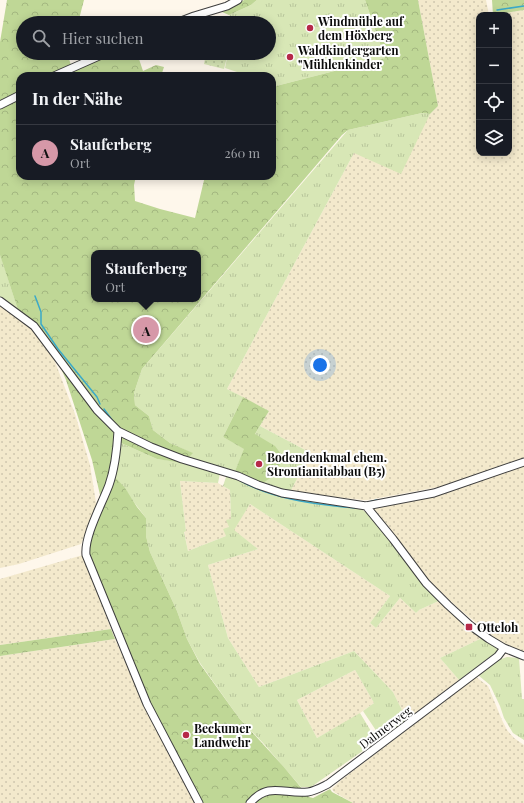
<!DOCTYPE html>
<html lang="de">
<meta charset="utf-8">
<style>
:root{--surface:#171b24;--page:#20242c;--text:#f1f3f6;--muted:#9ea1a6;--line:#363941;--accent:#d698a8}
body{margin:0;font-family:"Playfair Display",serif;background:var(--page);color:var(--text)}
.controls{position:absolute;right:12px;top:12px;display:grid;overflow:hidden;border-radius:8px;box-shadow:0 2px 10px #0003}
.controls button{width:36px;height:36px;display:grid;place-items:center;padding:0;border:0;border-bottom:1px solid var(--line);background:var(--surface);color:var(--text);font:20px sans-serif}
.you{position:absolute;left:320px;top:365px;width:14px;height:14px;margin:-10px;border:3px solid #fff;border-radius:50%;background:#1a73e8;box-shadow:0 0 0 6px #1a73e833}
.badge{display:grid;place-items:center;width:26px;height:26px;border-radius:50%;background:var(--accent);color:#111;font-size:13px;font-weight:700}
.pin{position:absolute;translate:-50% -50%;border:2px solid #fff;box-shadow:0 1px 4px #0006}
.popup{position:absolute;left:91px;top:250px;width:110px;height:52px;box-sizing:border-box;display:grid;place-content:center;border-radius:8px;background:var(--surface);filter:drop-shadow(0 1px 3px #0005);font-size:13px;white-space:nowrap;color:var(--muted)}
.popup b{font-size:15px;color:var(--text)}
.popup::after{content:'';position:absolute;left:50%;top:100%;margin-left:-8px;border:8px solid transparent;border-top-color:var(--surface)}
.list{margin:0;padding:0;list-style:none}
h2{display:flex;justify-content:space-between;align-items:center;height:52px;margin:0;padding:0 16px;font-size:17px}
h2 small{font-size:13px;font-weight:400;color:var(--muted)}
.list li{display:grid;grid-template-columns:26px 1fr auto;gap:12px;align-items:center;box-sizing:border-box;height:56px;padding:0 16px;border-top:1px solid var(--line)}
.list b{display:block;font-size:15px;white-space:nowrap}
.list p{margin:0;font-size:13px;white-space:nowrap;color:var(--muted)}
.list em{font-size:13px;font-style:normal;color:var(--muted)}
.icon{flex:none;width:22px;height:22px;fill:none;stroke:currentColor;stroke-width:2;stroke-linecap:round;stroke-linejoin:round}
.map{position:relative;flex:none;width:524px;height:803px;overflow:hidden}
.search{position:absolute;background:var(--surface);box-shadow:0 2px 10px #0003;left:16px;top:16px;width:260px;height:44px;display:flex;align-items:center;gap:10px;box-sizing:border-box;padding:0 14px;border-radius:22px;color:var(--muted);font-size:15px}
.panel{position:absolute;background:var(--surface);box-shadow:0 2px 10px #0003;left:16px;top:72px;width:260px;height:108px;border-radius:12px}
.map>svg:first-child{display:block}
.farmland{fill:url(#farmland-dots)}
.grass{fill:url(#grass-tufts)}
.forest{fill:url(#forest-crowns);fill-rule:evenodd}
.garden{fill:url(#garden-dots)}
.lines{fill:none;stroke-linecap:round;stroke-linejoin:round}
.stream{stroke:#3ba9c8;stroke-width:1.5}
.minor-casing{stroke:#3e3e3e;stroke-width:9}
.minor{stroke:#fff;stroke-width:7}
.poi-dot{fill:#b62949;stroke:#fff;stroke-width:1.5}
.labels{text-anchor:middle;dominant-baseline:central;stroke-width:4;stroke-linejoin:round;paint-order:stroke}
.poi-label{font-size:12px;font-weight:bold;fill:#0b0b0b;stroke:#fff;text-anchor:start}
.street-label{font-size:12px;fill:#0b0b0b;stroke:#fff}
</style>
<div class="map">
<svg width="524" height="803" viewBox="0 0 524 803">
<defs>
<pattern id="farmland-dots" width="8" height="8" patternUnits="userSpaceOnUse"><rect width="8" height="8" fill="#f3e9cc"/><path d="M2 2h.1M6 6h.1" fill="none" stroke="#cfc6ae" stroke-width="1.8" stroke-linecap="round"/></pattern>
<pattern id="grass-tufts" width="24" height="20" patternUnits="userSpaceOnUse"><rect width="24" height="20" fill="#d8e7b6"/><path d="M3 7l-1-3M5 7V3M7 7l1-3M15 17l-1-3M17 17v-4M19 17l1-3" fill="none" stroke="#b8c59b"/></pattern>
<pattern id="forest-crowns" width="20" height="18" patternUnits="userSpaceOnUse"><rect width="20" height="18" fill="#bfd796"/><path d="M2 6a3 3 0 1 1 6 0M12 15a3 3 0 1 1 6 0" fill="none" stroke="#a3b780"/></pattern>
<pattern id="garden-dots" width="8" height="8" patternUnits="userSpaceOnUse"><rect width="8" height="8" fill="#d8e7b6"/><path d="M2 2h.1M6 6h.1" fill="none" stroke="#b8c59b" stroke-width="1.8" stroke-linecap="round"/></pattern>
</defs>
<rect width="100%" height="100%" fill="#fef7eb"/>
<!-- farmland -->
<path class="farmland" d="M418 0H486L489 15H479V153H509V15H491L524 10V458L444 486 368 500H363L290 492 311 453 260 426 269 411 227 389 354 153 430 114 438 106Z
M0 305 32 329 52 354 75 414 90 465 97 509 81 544 19 564 0 568Z
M524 465V653L505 646 458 608 425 577 388 526 372 509 435 497Z
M180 481 218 483 230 490 231 519 226 536 188 551 184 531H186Z
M250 504 390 596 370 623 376 628 400 598 416 613 419 610 441 600 482 638 440 658 459 680 407 720 393 692 354 651 259 687 228 638 208 565 258 549 233 530Z
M83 555 111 629 0 645V579Z
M115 639 145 706 195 803H0V656Z
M355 670 374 703 356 716 317 738 297 700Z
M476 677 488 686 502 720 507 730 514 738 524 745V803H353L334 792 332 789 340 781Z"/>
<!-- grass -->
<path class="grass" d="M257 0H365L385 58 272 87V76H249L225 68 228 53H269V23H235L234 19 229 15 251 5Z
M422 113 430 114 401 174 354 153 227 389 243 397 223 437 245 449 235 471 187 458 192 453 170 443 153 430 149 416 135 405 134 393 142 369 348 130Z
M0 254 18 310 0 297Z
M260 426 311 453 290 492 261 484 255 434Z
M121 443 157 459 188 463 220 473 218 483 180 481 186 531 184 532 188 551 226 536 223 529 229 527 226 520 231 519 230 490 223 486 227 474 253 486 351 506 361 509 369 514 441 600 419 610 416 613 400 598 376 628 370 623 390 596 250 504 234 530 258 549 208 565 228 638 259 687 354 651 393 692 407 720 381 738 363 711 374 703 355 670 297 700 317 738 360 713 377 741 311 787H301L263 743 239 718 200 663 187 639 177 611 150 552 146 536V518L114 476 119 461Z
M482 638 497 648 498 651 459 680 440 658Z
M507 657 519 658 522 699H524V740L513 733 504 718 500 706 490 685 478 675 495 661Z"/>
<!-- forest -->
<path class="forest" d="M7 0H84L78 23H23V53H71L69 59 73 71 115 53H137L143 71 156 65 164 67 161 76H20V176H136L134 185 135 201 160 209 195 218 205 176H272V87L385 58 365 0H418L438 106 430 114 422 113 348 130 342 135 142 369 134 393 135 405 149 416 153 430 170 443 193 453 183 463 157 459 121 443 119 461 114 476 125 488 137 507 146 518V536L150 552 177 611 187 639 200 664 239 718 283 766 309 797 313 798 330 789 332 792 353 803H201L148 703 87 555 88 544 103 508 92 460 66 380 51 345 37 324 18 310 0 255V42ZM94 253H198V299H94Z
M244 0H257L251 5 229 15 222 12 234 7Z
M492 0H524V10L493 15Z
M243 397 269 411 255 434 275 446 284 458 272 477 261 484 235 471 244 449 223 437Z
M111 629 115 639 0 656V645Z"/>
<!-- garden -->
<path class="garden" d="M206 53H228L224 69 204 64Z"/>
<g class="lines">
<!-- stream -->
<path class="stream" d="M497 10 524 6
M35 296 41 312V324L58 349 97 397 100 404
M104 409 112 420
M241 481C275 500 316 504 355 508
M369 502 377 500"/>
<!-- minor casing -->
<g class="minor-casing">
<path id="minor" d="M176 23 194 16 227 6 238 0
M54 76 106 53
M0 105 20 95
M0 301 34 326 97 410 118 431 151 447 182 459 238 476 258 485 282 493 366 506 434 493 524 462
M118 431C117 450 115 468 109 485 102 504 84 536 86 555L147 704 199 803
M366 506 393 539 426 583 448 605 471 626 489 639 504 648 524 656
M250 803C269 781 285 795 308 792 315 791 322 787 328 784L498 656 504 648"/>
</g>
<!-- minor -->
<use href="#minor" class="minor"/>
</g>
<!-- markers -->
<g class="poi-dot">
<circle cx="310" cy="28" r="4"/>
<circle cx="290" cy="57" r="4"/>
<circle cx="259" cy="464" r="4"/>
<rect x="465" y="623" width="8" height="8" rx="2"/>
<circle cx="186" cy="735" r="4"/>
</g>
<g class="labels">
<!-- poi labels -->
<g class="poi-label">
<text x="318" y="21">Windmühle auf<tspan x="318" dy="14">dem Höxberg</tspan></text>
<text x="298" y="50">Waldkindergarten<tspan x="298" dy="14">"Mühlenkinder</tspan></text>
<text x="267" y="457">Bodendenkmal ehem.<tspan x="267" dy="14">Strontianitabbau (B5)</tspan></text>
<text x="477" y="627">Otteloh</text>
<text x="194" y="728">Beckumer<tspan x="194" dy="14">Landwehr</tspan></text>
</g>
<!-- street labels -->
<g class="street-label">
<text transform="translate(385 727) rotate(-37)">Dalmerweg</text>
</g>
</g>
</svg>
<div class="controls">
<button>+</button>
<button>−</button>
<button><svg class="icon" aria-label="locate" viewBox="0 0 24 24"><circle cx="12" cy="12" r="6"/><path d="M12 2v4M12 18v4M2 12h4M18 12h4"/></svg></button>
<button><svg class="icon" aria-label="layers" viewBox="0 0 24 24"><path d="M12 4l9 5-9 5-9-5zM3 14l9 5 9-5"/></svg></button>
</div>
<div class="you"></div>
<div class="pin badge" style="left:146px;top:330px">A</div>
<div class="popup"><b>Stauferberg</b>Ort</div>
<div class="search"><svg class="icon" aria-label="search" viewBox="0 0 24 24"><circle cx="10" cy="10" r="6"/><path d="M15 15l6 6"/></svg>Hier suchen</div>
<section class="panel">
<h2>In der Nähe<small></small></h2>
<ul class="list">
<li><span class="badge">A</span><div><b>Stauferberg</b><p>Ort</p></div><em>260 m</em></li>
</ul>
</section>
</div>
